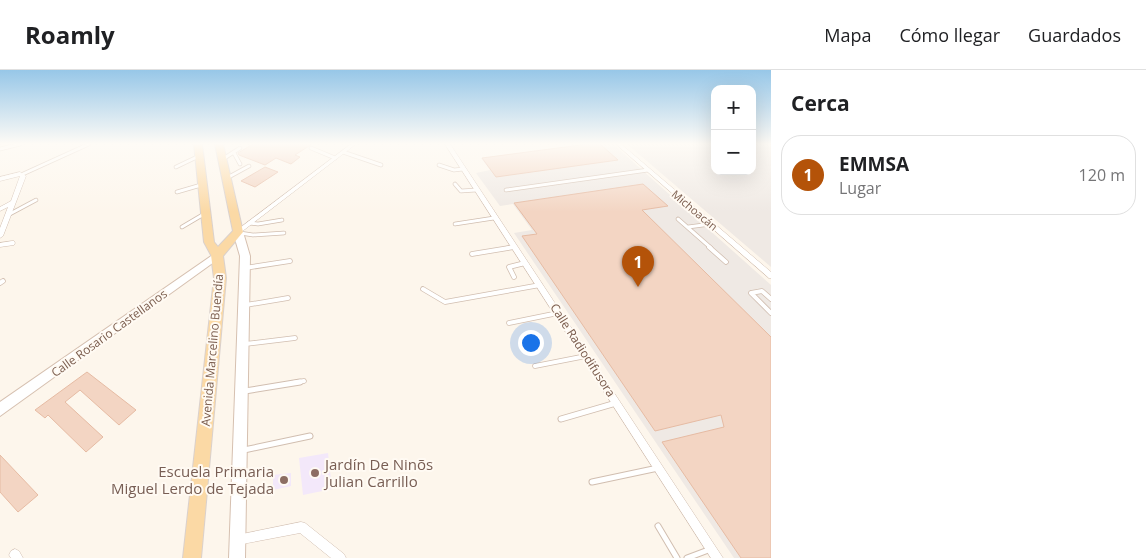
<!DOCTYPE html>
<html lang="es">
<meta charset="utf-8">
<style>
:root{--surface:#fff;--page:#f6f6f6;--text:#202124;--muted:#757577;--line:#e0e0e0;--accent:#b45309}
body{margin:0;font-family:"Open Sans",sans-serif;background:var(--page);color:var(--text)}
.controls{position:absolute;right:15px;top:15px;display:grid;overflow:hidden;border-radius:10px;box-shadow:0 5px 20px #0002}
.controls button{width:45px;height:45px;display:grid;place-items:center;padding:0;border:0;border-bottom:1px solid var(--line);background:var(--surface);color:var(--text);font:25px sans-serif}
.you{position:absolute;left:530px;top:272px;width:18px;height:18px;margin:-12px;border:4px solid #fff;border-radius:50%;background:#1a73e8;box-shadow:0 0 0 8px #1a73e833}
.badge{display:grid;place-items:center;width:32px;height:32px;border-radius:50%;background:var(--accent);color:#fff;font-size:16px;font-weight:700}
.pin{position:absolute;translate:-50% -41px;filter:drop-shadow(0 1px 2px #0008)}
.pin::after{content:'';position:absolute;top:26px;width:18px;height:15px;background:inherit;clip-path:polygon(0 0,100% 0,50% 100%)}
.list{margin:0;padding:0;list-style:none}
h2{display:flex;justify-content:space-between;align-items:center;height:65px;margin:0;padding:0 20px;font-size:21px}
h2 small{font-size:16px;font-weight:400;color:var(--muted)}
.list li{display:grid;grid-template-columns:32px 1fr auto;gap:15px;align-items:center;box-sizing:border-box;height:80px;margin:0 10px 10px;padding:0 10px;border:1px solid var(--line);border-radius:20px}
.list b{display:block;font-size:19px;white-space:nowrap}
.list p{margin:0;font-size:16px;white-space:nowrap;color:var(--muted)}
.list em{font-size:16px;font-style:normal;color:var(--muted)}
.map{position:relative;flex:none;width:771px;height:488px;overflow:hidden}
header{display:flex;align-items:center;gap:30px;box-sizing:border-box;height:70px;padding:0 25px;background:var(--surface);border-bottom:1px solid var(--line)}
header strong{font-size:24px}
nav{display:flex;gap:28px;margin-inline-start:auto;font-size:18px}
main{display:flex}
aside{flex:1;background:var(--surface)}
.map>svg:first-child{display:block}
.industrial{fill:#efe9e4}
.education{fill:#f3e8fa}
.building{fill:#f3d5c3;stroke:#e6bba3}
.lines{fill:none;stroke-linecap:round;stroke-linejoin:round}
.lane-far2-casing{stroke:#d1beb0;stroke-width:4.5}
.lane-far1-casing{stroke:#d1beb0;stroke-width:5.5}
.lane-casing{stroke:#d1beb0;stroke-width:7}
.street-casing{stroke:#d1beb0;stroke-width:1}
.secondary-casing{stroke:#d6c0b0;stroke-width:2}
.primary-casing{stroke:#dad1cd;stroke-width:2}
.lane-far2{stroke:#fff;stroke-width:3}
.lane-far1{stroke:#fff;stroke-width:4}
.lane{stroke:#fff;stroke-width:5}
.street{fill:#fff;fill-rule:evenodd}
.secondary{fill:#fff;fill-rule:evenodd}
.primary{fill:#fbd9a5;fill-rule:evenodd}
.education-dot{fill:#8d6e63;stroke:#fffaf3;stroke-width:2}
.labels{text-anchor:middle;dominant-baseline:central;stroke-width:4;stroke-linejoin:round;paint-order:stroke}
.far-street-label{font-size:11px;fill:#7a5c4d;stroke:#fffaf3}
.street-label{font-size:12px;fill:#7a5c4d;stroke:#fffaf3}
.near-education-label{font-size:15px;fill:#785e54;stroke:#fffaf3;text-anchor:start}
</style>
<header>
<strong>Roamly</strong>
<nav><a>Mapa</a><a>Cómo llegar</a><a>Guardados</a></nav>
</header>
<main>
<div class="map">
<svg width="771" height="488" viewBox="0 0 771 488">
<rect width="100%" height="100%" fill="#fdf6ec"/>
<!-- industrial -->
<path class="industrial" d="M586 74H613L771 215V488H734L514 163 532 160 513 134 500 136 476 103 490 100 481 88Z
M627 74H715V101H752V74H771V197Z"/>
<!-- education -->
<path class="education" d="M328 383 332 419 303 425 299 388Z
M291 403V416L273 420V405Z"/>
<!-- building -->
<path class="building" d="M253 74H312L295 85 300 87 291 94 276 88 265 95 239 85 238 83Z
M588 74H600L618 90 496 107 482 88Z
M265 97 278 102 255 117 241 111Z
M643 114 668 136 642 140 771 267V488H741L662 372 724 357 721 345 655 361 522 166 537 164 514 133Z
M87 302 136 340 119 355 80 320 65 332 103 367 86 382 48 345 45 348 35 340Z
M0 385 38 425 18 442 0 422Z"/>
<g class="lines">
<!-- lane-far2 casing -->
<g class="lane-far2-casing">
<path id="lane-far2" d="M311 78 335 88
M0 79 20 74
M343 82 381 95
M234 83 240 94
M223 89 240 78
M439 95 454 100 463 99
M176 97 199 86
M23 104 89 74
M227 108 249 96
M455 114 461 121 476 120
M506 120 648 100
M177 122 201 115
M8 145 36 130
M678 149 711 178
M249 153 258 154 282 150
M455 154 494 148
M182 157 204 144
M688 157 711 154
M240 163 253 165 284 163
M507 178 514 177"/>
</g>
<!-- lane-far1 casing -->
<g class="lane-far1-casing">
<path id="lane-far1" d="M709 177 726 192
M472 184 514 177
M245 198 290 191
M514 207 509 197 525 193
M0 213 3 211
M423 219 445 232 540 215
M751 223 771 243
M751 223 762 221 771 229
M246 235 288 228
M509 253 558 243
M245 274 295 268
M535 296 586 286
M293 313 304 311"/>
</g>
<!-- lane casing -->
<g class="lane-casing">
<path id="lane" d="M245 321 300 312
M561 349 616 333
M244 380 310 366
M592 412 658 398
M658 456 677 488
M687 488 711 479"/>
</g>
<!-- street casing -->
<g class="street-casing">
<path id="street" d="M351 74H356L240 163H236V161Z
M445 74H450L723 488H711Z
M616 74H621L771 202V208H769Z
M20 102 26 106 3 166 0 168V158L8 137 0 141V137L11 131 20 106 0 111V107Z
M12 171H14L15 173 14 175 0 177V173Z
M301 452 305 453 344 484 346 488H331L300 463 237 475 233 474 232 470 233 466 237 465Z
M15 479 19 481 23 488H11L9 485 11 481Z"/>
</g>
<!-- secondary casing -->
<g class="secondary-casing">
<path id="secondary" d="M238 159 243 162 250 186 245 488H229L240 186 233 162Z
M217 182 222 185 221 187 0 346V332Z"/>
</g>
<!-- primary casing -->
<g class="primary-casing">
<path id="primary" d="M194 74H202L214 172 218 177 233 161 215 74H223L243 162 223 186 226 208 201 488H183L214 208 211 185 204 172Z"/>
</g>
<!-- lane-far2 -->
<use href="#lane-far2" class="lane-far2"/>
<!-- lane-far1 -->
<use href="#lane-far1" class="lane-far1"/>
<!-- lane -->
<use href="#lane" class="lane"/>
<!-- street -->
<use href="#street" class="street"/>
<!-- secondary -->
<use href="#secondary" class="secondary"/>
<!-- primary -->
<use href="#primary" class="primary"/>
</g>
<!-- sky -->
<linearGradient id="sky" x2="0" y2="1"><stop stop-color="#97c7e8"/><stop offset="0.52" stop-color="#fefbf6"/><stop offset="1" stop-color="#fefbf6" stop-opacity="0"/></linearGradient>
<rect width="771" height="142" fill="url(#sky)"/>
<!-- markers -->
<g class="education-dot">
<circle cx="315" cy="403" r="5"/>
<circle cx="284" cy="410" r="5"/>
</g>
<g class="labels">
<!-- far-street labels -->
<g class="far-street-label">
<text transform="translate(695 140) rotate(40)">Michoacán</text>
</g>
<!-- street labels -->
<g class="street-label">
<text transform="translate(109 263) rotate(-36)">Calle Rosario Castellanos</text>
<text transform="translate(212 280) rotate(-85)">Avenida Marcelino Buendía</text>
<text transform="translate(583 280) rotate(57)">Calle Radiodifusora</text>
</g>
<!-- near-education labels -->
<g class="near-education-label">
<text x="325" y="394">Jardín De Ninõs<tspan x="325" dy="17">Julian Carrillo</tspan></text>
<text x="274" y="401" text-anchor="end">Escuela Primaria<tspan x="274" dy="17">Miguel Lerdo de Tejada</tspan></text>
</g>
</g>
</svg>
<div class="controls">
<button>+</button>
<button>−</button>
</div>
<div class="you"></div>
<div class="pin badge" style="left:638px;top:217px">1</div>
</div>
<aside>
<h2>Cerca<small></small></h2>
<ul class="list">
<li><span class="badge">1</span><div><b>EMMSA</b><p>Lugar</p></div><em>120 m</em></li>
</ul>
</aside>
</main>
